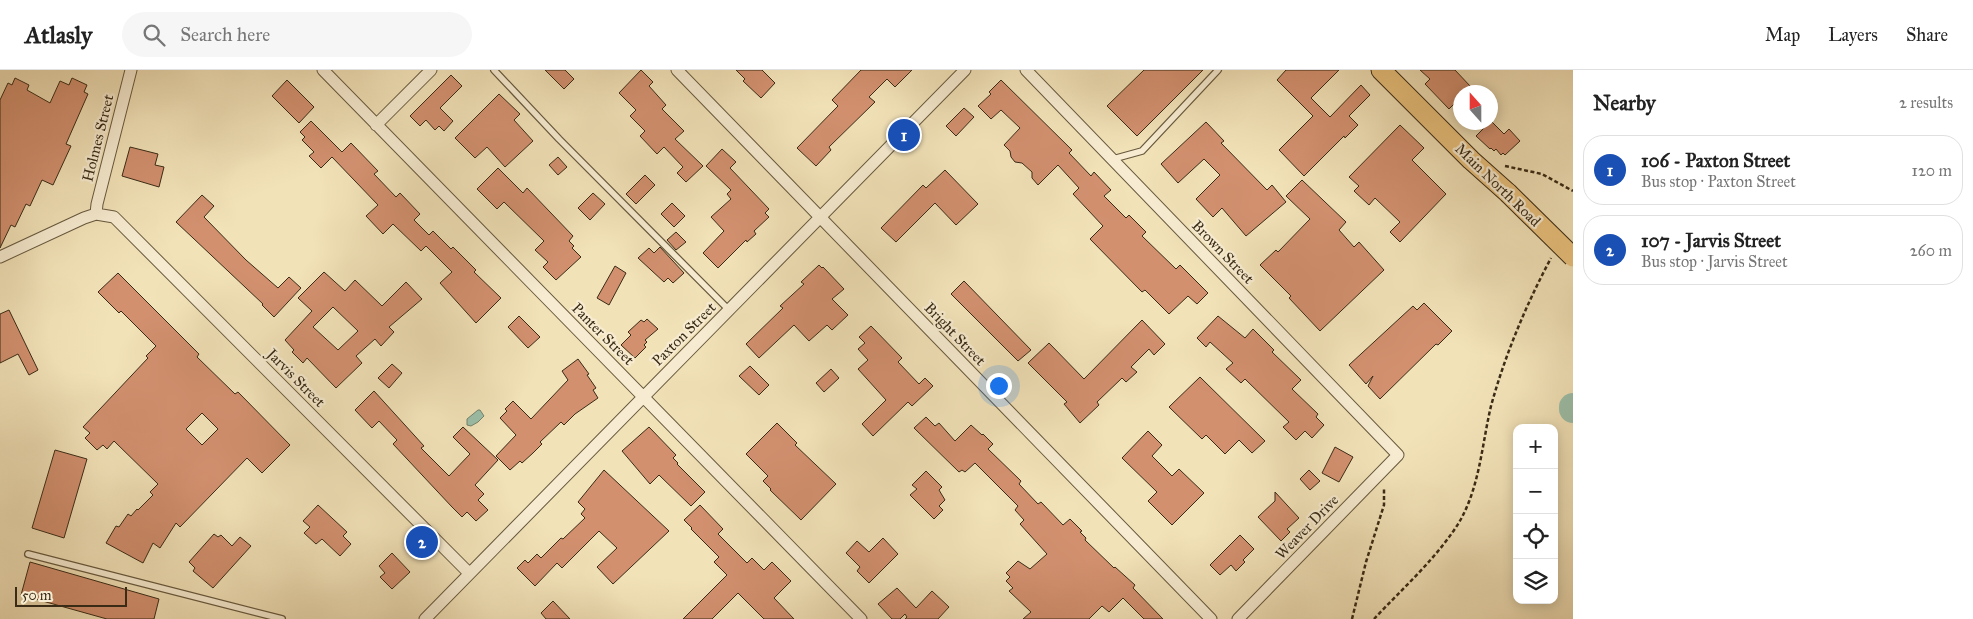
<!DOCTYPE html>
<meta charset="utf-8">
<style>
:root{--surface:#fff;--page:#f6f6f6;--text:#222;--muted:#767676;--line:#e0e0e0;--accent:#2563eb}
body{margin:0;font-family:"IM FELL Great Primer",serif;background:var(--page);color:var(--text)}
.controls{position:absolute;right:15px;bottom:15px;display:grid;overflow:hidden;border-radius:10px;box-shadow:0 2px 12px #0003}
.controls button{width:45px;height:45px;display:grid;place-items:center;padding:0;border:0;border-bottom:1px solid var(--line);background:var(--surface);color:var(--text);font:25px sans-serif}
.compass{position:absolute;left:1453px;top:15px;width:45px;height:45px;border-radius:50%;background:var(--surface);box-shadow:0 2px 12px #0003;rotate:339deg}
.scale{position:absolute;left:15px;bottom:12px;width:112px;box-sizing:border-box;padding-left:5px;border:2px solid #392b16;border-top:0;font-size:14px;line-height:18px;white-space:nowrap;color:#392b16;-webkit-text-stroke:4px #f7ecd1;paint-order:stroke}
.you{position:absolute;left:998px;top:315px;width:18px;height:18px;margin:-12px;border:4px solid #fff;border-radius:50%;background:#1a73e8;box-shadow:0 0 0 8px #1a73e833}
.badge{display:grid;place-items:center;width:32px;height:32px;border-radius:50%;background:var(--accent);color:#fff;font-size:16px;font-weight:700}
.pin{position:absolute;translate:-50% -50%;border:2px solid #fff;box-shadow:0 1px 5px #0006}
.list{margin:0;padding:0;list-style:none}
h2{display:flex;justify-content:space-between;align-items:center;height:65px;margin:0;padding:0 20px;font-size:21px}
h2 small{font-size:16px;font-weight:400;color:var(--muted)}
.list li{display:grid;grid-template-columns:32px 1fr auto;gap:15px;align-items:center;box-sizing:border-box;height:70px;margin:0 10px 10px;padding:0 10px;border:1px solid var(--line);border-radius:20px}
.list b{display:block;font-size:19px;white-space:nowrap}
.list p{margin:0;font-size:16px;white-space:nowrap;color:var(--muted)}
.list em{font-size:16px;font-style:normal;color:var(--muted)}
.icon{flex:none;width:28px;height:28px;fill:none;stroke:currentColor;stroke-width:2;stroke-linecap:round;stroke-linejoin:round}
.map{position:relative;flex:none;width:1573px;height:549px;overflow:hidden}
header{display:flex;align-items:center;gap:30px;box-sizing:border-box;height:70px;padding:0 25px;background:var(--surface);border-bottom:1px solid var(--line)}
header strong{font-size:24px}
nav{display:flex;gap:28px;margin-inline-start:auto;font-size:18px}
.search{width:350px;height:45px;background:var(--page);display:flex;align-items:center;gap:12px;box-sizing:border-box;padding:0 18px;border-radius:28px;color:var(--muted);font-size:19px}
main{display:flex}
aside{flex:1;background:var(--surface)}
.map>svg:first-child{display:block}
.water{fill:#9cbfa9;stroke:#74846e}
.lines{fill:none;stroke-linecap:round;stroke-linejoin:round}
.river{stroke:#9cbfa9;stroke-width:28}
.building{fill:#d2906f;stroke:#392b16;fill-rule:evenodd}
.lane-casing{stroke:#67593e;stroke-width:8}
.street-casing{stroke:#67593e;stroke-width:13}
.primary-casing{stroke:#392b16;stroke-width:21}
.path{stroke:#392b16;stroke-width:2.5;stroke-dasharray:4 2.5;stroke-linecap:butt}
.lane{stroke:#f7ecd1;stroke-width:5.5}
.street{stroke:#f7ecd1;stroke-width:11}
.primary{stroke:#e9c17c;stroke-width:19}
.primary-bridge-casing{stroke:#392b16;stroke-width:21;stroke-linecap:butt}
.primary-bridge{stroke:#e9c17c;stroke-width:19}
.labels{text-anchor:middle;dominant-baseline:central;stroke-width:4.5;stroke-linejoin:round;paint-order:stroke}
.street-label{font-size:15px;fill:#392b16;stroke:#f7ecd1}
</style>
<header>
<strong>Atlasly</strong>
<div class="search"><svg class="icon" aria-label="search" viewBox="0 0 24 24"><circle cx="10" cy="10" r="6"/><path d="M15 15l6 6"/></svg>Search here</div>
<nav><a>Map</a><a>Layers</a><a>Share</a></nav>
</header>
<main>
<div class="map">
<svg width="1573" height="549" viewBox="0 0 1573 549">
<rect width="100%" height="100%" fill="#f2e2b8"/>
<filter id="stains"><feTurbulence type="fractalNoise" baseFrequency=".004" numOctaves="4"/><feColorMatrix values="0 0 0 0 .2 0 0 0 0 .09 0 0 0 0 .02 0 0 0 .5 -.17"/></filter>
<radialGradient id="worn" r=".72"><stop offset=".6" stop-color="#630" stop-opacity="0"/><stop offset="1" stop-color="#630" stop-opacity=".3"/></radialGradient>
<!-- water -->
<path class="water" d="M478 340H480L484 346 478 352 471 356 467 355V349Z"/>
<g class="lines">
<!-- river -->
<path class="river" d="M1573 337V339"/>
</g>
<!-- building -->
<path class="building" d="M545 0H565L574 9 564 19Z
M641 0 653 12 649 16 666 35 662 39 684 61 675 69 703 96 686 112 677 103 683 97 664 77 657 84 640 66 645 61 630 46 636 40 619 23Z
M736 0H762L775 13 761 28 743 11 745 9Z
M861 0H912L895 17 887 9 869 27 875 32 829 77 831 80 816 96 797 78 838 36 832 30Z
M1144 0H1203L1137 66 1107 36Z
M1286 0H1339L1311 28 1330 47 1361 15 1370 25 1349 46 1358 55 1345 68 1344 66 1304 106 1279 80 1313 46 1277 10Z
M1420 0H1455L1471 17 1466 22H1460V28L1449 39 1425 14 1430 9Z
M451 5 462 16 440 38 453 51 444 61 439 56 435 60 426 50 420 56 410 46Z
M15 8 29 15 27 20 50 33 60 11 69 15 72 8 87 15 84 22 88 24 66 74 71 76 53 115 42 110 30 136 26 134 15 157 11 155 0 178V30L8 13 12 15Z
M287 10 314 37 299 53 272 26Z
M1001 10 1072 80 1069 83 1091 106 1094 102 1111 120 1104 126 1126 148 1129 145 1146 162 1142 166 1176 199 1180 195 1208 223 1197 234 1188 226 1169 244 1145 220 1142 222 1090 169 1103 156 1073 124 1079 118 1058 95 1038 115 1032 108V102L1022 93 1015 92 1011 87 1010 81 1004 75 1020 58 1001 40 991 49 978 36 991 24 989 22Z
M499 24 520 44 514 50 533 71 505 97 487 77 475 88 455 68Z
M964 38 974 47 956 66 946 56Z
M311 51 342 82 351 73 378 101 374 104 396 127 400 123 420 144 414 150 429 165 433 161 451 179 453 177 476 200 474 202 501 228 476 253 440 213 452 202 426 176 421 181 393 154 383 164 366 146 378 135 332 87 321 98 309 86 314 82 302 70 305 67 300 62Z
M1491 51 1504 64 1509 59 1520 71 1505 85 1503 83 1501 85 1496 79 1494 81 1491 78 1490 79 1476 66Z
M1206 52 1224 71 1221 73 1267 120 1272 115 1286 132 1246 166 1222 138 1213 147 1196 129 1220 105 1204 89 1178 113 1161 94Z
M1400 55 1424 78 1412 90 1446 124 1400 172 1390 162 1400 152 1375 128 1369 135 1354 121 1359 116 1349 107Z
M130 77 158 84 155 95 164 97 159 117 122 106Z
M722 79 736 92 730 98 769 139 765 143 769 147 754 161 756 164 747 172 746 170 718 198 703 183 724 161 711 147 731 129 727 124 731 120 706 96Z
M558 87 567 97 558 105 549 95Z
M498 98 523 123 527 118 573 166 569 171 574 176 572 178 581 187 556 210 543 197 548 192 535 180 544 171 504 132 497 139 477 119Z
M945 100 978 134 956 155 935 133 896 172 881 158 923 115 926 118Z
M645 105 655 115 636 134 626 124Z
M1302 110 1346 152 1339 160 1354 177 1359 172 1384 200 1320 261 1289 228 1291 226 1260 195 1276 180 1278 182 1310 149 1286 126Z
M593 123 605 134 590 150 578 138Z
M202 125 214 136 204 147 246 190 278 218 289 207 301 218 274 247 262 235 263 234 176 152Z
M672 133 685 146 674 157 661 144Z
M676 162 686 172 676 180 667 170Z
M660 177 684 203 673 213 668 208 664 212 638 188 649 178 654 183Z
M819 195 822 198 823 197 844 219 832 229 848 245 832 260 827 255 809 271 794 255 759 288 746 274 783 238 780 236 804 214 801 212Z
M615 196 626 203 609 235 597 228Z
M324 202 345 221 355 210 382 236 406 212 422 229 389 257 394 262 381 276 375 269 356 286 362 293 336 318 307 288 303 293 292 282 294 280 285 270 312 241 298 228ZM333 237 358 261 338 280 313 257Z
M118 203 199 284 197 287 235 324 238 322 290 375 262 403 247 388 180 457 176 453 160 478 153 473 143 493 106 473 116 456 119 457 128 444 131 446 137 439 138 440 153 425 150 422 158 414 114 371 107 379 103 375 97 380 85 368 90 363 83 357 148 288 146 286 156 276 121 241 119 243 98 222ZM202 343 218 359 202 375 186 359Z
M964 211 1031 280 1018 291 951 224Z
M1424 233 1452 261 1438 275 1436 274 1380 329 1368 316 1373 306 1366 314 1349 295 1413 236 1417 240Z
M9 240 38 300 29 305 18 284 0 293V244Z
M519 246 540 267 528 278 508 257Z
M1218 246 1245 268 1253 259 1274 280 1272 282 1301 310 1292 319 1318 344 1316 347 1324 355 1312 368 1305 361 1296 370 1283 357 1289 352 1245 309 1241 313 1226 299 1233 293 1210 272 1206 277 1197 268Z
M647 249 658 259 645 270 647 272 644 275 646 277 635 288 621 275 631 265 628 262 641 250 644 252Z
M1142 250 1165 274 1154 285 1149 279 1131 297 1137 302 1126 312 1122 308 1097 332 1099 335 1080 353 1064 334 1067 332 1028 293 1049 273 1084 309Z
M871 256 902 288 898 292 919 314 925 308 933 316 912 336 908 332 873 366 862 354 886 330 858 299 868 290 858 279 865 273 859 267Z
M578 289 589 304 587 305 596 318 593 320 598 328 575 344 564 355 561 352 540 372 542 374 533 383 522 393 520 391 510 400 496 386 516 365 500 348 507 341 505 339 513 331 531 349 568 310 562 301Z
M392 294 402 303 389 318 378 308Z
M750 296 769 315 759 325 739 306Z
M831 299 839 308 824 322 816 313Z
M1200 307 1265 371 1252 383 1239 370 1225 384 1206 365 1202 369 1169 337Z
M374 321 424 376 421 378 449 406 470 384 453 367 463 357 498 390 475 415 484 424 478 430 488 440 476 451 467 442 462 447 452 437 393 374 397 370 379 351 372 358 355 340Z
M926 347 935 356 939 353 955 371 971 355 982 365 983 364 993 374 988 379 1021 411 1019 414 1038 434 1041 432 1063 455 1070 449 1082 461 1080 462 1086 468 1085 470 1114 498 1115 497 1135 515 1133 518 1163 549H1144L1123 528 1109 542 1102 536 1089 549H1023L1031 542 1009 521 1013 518 1006 511 1010 507 1006 503 1018 491 1030 499 1047 484 1020 454 1024 450 1015 440 1018 436 975 393 965 402 962 400 959 402 914 358Z
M777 353 797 373 795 375 836 414 801 450 770 420 771 419 763 411 768 406 746 384Z
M649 357 676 385 673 388 678 393 677 394 705 422 691 436 659 405 650 414 622 381Z
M1148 361 1162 375 1152 386 1172 406 1179 399 1204 423 1172 455 1148 431 1157 422 1122 388Z
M1335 377 1353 387 1339 412 1322 403Z
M55 380 87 389 64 468 32 458Z
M604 400 669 461 613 514 597 497 617 478 599 461 562 498 557 493 535 516 517 498 525 490 528 493 537 484 541 488 561 468 563 469 585 448 581 444 585 439 578 432Z
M1309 400 1320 411 1310 420 1300 409Z
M926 401 942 417 939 420 945 430 939 436 943 440 934 449 910 425 917 419 912 415Z
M1275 422 1299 448 1287 459 1290 462 1281 471 1258 447 1275 431Z
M318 435 347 462 343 466 351 474 340 486 322 469 316 474 304 463 310 457 303 451Z
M700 435 723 459 718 464 747 493 752 488 764 500 772 492 791 511 774 528 794 549H764L738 523 712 549H683L727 505 714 492 719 487 691 459 692 458 684 450Z
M214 464 218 467 221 465 232 476 240 467 251 476 213 518 193 501 195 498 189 492Z
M1240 465 1254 479 1243 490 1245 492 1236 501 1231 495 1220 505 1210 495Z
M883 468 898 484 869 513 857 501 860 497 846 483 857 471 869 482Z
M392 483 410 502 392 519 380 507 385 503 379 496Z
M30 492 159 529 154 549H107L21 525Z
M897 518 916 538 932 521 949 537 938 549H905L907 547 905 544 900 549H892L878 534Z
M553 531 570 549H546L541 543Z"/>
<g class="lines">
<!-- lane casing -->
<g class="lane-casing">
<path id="lane" d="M494 0 559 69 729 240
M1113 89 1142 81 1218 0
M28 484 282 549"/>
</g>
<!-- street casing -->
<g class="street-casing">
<path id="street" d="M323 0 861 549
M677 0 1211 549
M1026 0 1398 385 1238 549
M376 55 431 0
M96 144 97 134 131 0
M0 187 84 148 96 144 114 147 469 503
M425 549 965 0"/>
</g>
<!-- primary casing -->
<g class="primary-casing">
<path id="primary" d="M1381 0 1471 90 1508 123"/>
</g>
<!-- path -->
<path class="path" d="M1505 96 1542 104 1573 121
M1352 549 1366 492 1384 435V417
M1374 549C1402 519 1441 484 1461 449 1480 414 1482 374 1491 336 1505 285 1526 235 1551 188"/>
<!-- lane -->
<use href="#lane" class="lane"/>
<!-- street -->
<use href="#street" class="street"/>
<!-- primary -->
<use href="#primary" class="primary"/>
<!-- primary-bridge casing -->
<g class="primary-bridge-casing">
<path id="primary-bridge" d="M1508 123 1573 187"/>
</g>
<!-- primary-bridge -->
<use href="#primary-bridge" class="primary-bridge"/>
</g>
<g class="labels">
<!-- street labels -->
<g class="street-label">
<text transform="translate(98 68) rotate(-76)">Holmes Street</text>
<text transform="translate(1498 115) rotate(44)">Main North Road</text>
<text transform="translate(1223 182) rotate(46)">Brown Street</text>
<text transform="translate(603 264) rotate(45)">Panter Street</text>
<text transform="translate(684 264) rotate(-45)">Paxton Street</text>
<text transform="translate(955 264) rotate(46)">Bright Street</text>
<text transform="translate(296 308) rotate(45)">Jarvis Street</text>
<text transform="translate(1307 457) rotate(-46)">Weaver Drive</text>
</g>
</g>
<rect width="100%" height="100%" filter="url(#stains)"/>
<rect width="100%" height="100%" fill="url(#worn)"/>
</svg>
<div class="controls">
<button>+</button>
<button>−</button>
<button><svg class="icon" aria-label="locate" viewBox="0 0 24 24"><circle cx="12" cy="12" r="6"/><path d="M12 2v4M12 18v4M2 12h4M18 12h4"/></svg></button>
<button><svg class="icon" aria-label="layers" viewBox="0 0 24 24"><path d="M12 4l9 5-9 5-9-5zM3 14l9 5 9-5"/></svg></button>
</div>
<svg class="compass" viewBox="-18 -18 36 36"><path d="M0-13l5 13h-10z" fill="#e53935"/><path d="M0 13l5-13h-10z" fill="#767676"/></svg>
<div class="scale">50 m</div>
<div class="you"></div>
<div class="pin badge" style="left:904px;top:65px;background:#1a4fb4">1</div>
<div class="pin badge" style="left:422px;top:472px;background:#1a4fb4">2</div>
</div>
<aside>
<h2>Nearby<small>2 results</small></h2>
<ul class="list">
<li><span class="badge" style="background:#1a4fb4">1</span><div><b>106 - Paxton Street</b><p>Bus stop · Paxton Street</p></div><em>120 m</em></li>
<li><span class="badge" style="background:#1a4fb4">2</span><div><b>107 - Jarvis Street</b><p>Bus stop · Jarvis Street</p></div><em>260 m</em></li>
</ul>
</aside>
</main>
